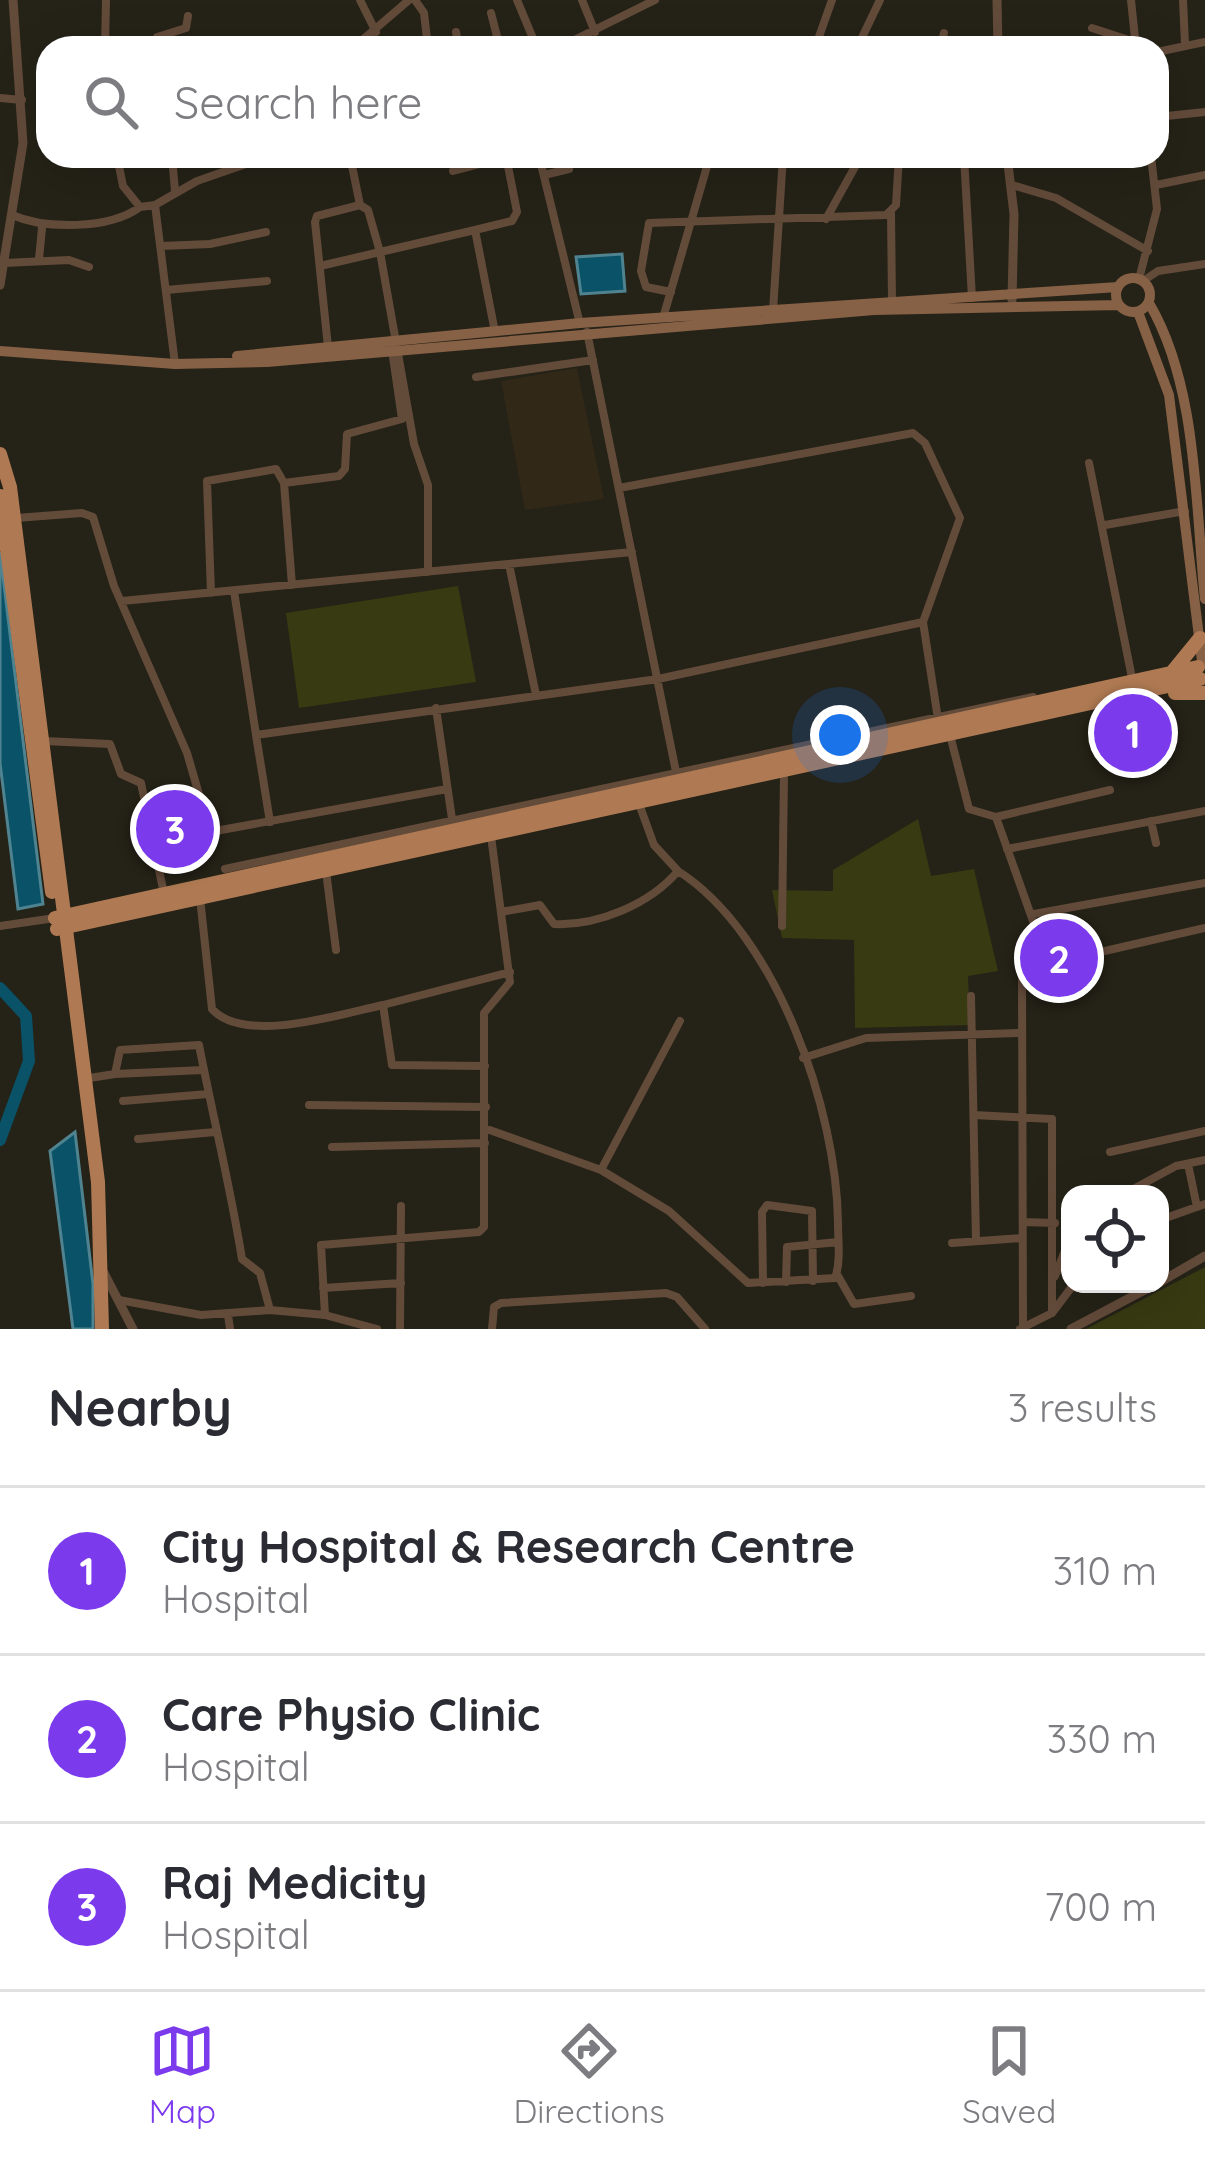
<!DOCTYPE html>
<style>
:root{--surface:#fff;--page:#f7f7f7;--text:#2b2b33;--muted:#7c7c81;--line:#e1e1e2;--accent:#7c3aed}
body{margin:0;font-family:Quicksand,sans-serif;background:var(--page);color:var(--text)}
.controls{position:absolute;right:36px;bottom:36px;display:grid;overflow:hidden;border-radius:24px;box-shadow:0 12px 48px #0002}
.controls button{width:108px;height:108px;display:grid;place-items:center;padding:0;border:0;border-bottom:3px solid var(--line);background:var(--surface);color:var(--text);font:60px sans-serif}
.you{position:absolute;left:840px;top:735px;width:42px;height:42px;margin:-30px;border:9px solid #fff;border-radius:50%;background:#1a73e8;box-shadow:0 0 0 18px #1a73e833}
.badge{display:grid;place-items:center;width:78px;height:78px;border-radius:50%;background:var(--accent);color:#fff;font-size:39px;font-weight:700}
.pin{position:absolute;translate:-50% -50%;border:6px solid #fff;box-shadow:0 3px 12px #0006}
.list{margin:0;padding:0;list-style:none}
h2{display:flex;justify-content:space-between;align-items:center;height:156px;margin:0;padding:0 48px;font-size:51px}
h2 small{font-size:39px;font-weight:400;color:var(--muted)}
.list li{display:grid;grid-template-columns:78px 1fr auto;gap:36px;align-items:center;box-sizing:border-box;height:168px;padding:0 48px;border-top:3px solid var(--line)}
.list b{display:block;font-size:45px;white-space:nowrap}
.list p{margin:0;font-size:39px;white-space:nowrap;color:var(--muted)}
.list em{font-size:39px;font-style:normal;color:var(--muted)}
.icon{flex:none;width:66px;height:66px;fill:none;stroke:currentColor;stroke-width:2;stroke-linecap:round;stroke-linejoin:round}
.map{position:relative;flex:none;width:1205px;height:1329px;overflow:hidden}
.search{position:absolute;background:var(--surface);box-shadow:0 12px 48px #0002;left:36px;right:36px;top:36px;height:132px;display:flex;align-items:center;gap:30px;box-sizing:border-box;padding:0 42px;border-radius:36px;color:var(--muted);font-size:45px}
.sheet{height:660px;background:var(--surface)}
nav{display:flex;justify-content:space-around;align-items:center;box-sizing:border-box;height:168px;border-top:3px solid var(--line);background:var(--surface);font-size:33px;color:var(--muted)}
nav a{display:grid;justify-items:center;gap:6px}
nav .on{color:var(--accent)}
.map>svg:first-child{display:block}
.education{fill:#312818}
.green{fill:#383a12}
.water{fill:#095268;stroke:#508390;stroke-width:3}
.lines{fill:none;stroke-linecap:round;stroke-linejoin:round}
.river{stroke:#095268;stroke-width:12}
.minor{stroke:#634b3a;stroke-width:8}
.tertiary{stroke:#634b3a;stroke-width:9}
.secondary{stroke:#876146;stroke-width:10}
.trunk{stroke:#af7a53;stroke-width:14}
</style>
<div class="map">
<svg width="1205" height="1329" viewBox="0 0 1205 1329">
<rect width="100%" height="100%" fill="#252217"/>
<!-- education -->
<path class="education" d="M577 368 604 499 525 510 501 381Z"/>
<!-- green -->
<path class="green" d="M458 586 476 682 299 708 286 613Z
M918 819 931 876 974 869 998 971 968 976 970 1025 855 1028 854 940 782 938 772 890 833 891V870Z
M1205 1267V1329H1086Z"/>
<!-- water -->
<path class="water" d="M622 254 625 291 581 294 576 257Z
M0 552 43 904 18 909 0 763Z
M75 1132 93 1284V1329H73L50 1151Z"/>
<g class="lines">
<!-- river -->
<path class="river" d="M0 988 26 1016 29 1061 0 1140"/>
<!-- minor -->
<path class="minor" d="M360 0 376 32
M415 0 424 13 428 48
M517 0 537 48
M582 0 595 32
M1131 0 1136 48
M1183 0 1185 44
M491 13 500 48
M1092 28 1135 42
M456 32 459 48
M105 48 106 0
M159 48 157 37 186 28 188 16
M353 48 409 0
M558 48 655 0
M815 48 832 0
M857 48 880 0
M940 48 944 33
M1157 52 1205 42
M0 98 22 100
M1157 117 1205 112
M117 156 123 186 140 207 155 205 175 364
M172 156 175 191
M350 156 360 205
M539 156 580 324
M964 156 972 298
M453 171 484 163 485 156
M544 175 569 169
M1012 185 1056 198 1148 251
M1156 185 1205 175
M155 205 197 181 269 156
M891 213 892 301
M12 215C44 229 109 230 140 207
M826 219 861 156
M475 230 512 221 517 212 506 156
M161 246 210 244 266 232
M39 259 42 228
M4 263 69 260 89 267
M320 266 380 252 368 210 360 205 317 216 315 222 328 347
M1139 279 1157 209 1151 156
M1143 281 1158 271 1205 264
M166 290 267 281
M671 292 646 287 641 271 649 223 886 215 896 205 899 156
M773 311 783 156
M663 318 710 156
M587 332 676 772
M476 377 593 360
M1089 463 1133 683
M284 483 339 476 345 469 347 434 402 419 392 350
M16 518 82 513 93 517 114 586 187 753 210 832 447 789
M1105 525 1185 511
M509 564 536 695
M428 572V485L414 444 380 252 475 230 495 332
M234 591 256 735 658 679 923 622 960 518 925 443 913 433 619 488
M211 593 207 481 276 469 284 483 292 585
M122 601 632 552
M923 622 938 719
M436 708 452 819
M256 735 270 822
M950 735 969 809 996 817 1049 966
M44 741 110 744 121 774 141 783 164 894
M996 817 1110 790
M1151 821 1156 843
M1007 849 1205 811
M225 869 1033 697
M326 871 336 950
M200 898 212 1009C244 1045 341 1014 383 1005
M501 912 540 905 554 924C598 926 650 904 678 871L654 845 638 801
M1034 914 1205 883
M0 926 55 918
M782 926 784 773
M971 996 976 1241
M803 1058 866 1038 1018 1033
M485 1066 392 1065 383 1005 510 972
M115 1074 203 1070
M83 1079 115 1074 120 1050 199 1045C213 1117 230 1185 242 1259L260 1273 270 1310
M123 1101 208 1094
M309 1105 486 1107
M974 1115 1052 1119V1313
M484 1128 601 1170 669 1211 748 1283 835 1278C841 1262 838 1241 838 1223 837 1111 777 934 678 871
M138 1139 215 1132
M332 1147 485 1143
M1110 1152 1205 1131
M1188 1164 1197 1207
M601 1170 680 1021
M1124 1194 1176 1166 1205 1160
M1160 1220 1205 1204
M1023 1222 1055 1223
M952 1243 1022 1238
M838 1276 854 1304 911 1296
M1055 1276 1070 1238
M786 1282 787 1247 838 1242
M763 1283 762 1212 767 1205 812 1211 813 1281
M323 1288 401 1283
M119 1300 201 1315 270 1310 325 1315 377 1329
M228 1315 230 1329
M325 1315 321 1245 479 1232 484 1227V1013L510 982 491 836
M400 1329 401 1206
M492 1329 494 1307 501 1303 666 1293 677 1297 705 1329
M1020 1329 1052 1313 1074 1284
M1023 1329 1022 975 1031 968 1205 928"/>
<!-- tertiary -->
<path class="tertiary" d="M997 0 998 48
M1007 156 1014 214 1012 300
M0 285 23 143 13 0
M103 1271 133 1329
M1160 1282 1205 1256
M1071 1329 1156 1284"/>
<!-- secondary -->
<path class="secondary" d="M1116 295a17 17 0 1 1 34 0a17 17 0 1 1-34 0Z
M1149 303C1198 386 1195 505 1205 599
M1138 312 1169 395 1202 661
M0 351 175 364 267 362 874 310 1119 305
M237 356 580 323 1118 287"/>
<!-- trunk -->
<path class="trunk" d="M0 454 10 487 98 1182 102 1329
M0 496 52 892
M1173 671 1200 638
M1175 693H1205
M55 918 1198 667
M57 929 1200 679"/>
</g>
</svg>
<div class="controls">
<button><svg class="icon" aria-label="locate" viewBox="0 0 24 24"><circle cx="12" cy="12" r="6"/><path d="M12 2v4M12 18v4M2 12h4M18 12h4"/></svg></button>
</div>
<div class="you"></div>
<div class="pin badge" style="left:1133px;top:733px">1</div>
<div class="pin badge" style="left:1059px;top:958px">2</div>
<div class="pin badge" style="left:175px;top:829px">3</div>
<div class="search"><svg class="icon" aria-label="search" viewBox="0 0 24 24"><circle cx="10" cy="10" r="6"/><path d="M15 15l6 6"/></svg>Search here</div>
</div>
<section class="sheet">
<h2>Nearby<small>3 results</small></h2>
<ul class="list">
<li><span class="badge">1</span><div><b>City Hospital &amp; Research Centre</b><p>Hospital</p></div><em>310 m</em></li>
<li><span class="badge">2</span><div><b>Care Physio Clinic</b><p>Hospital</p></div><em>330 m</em></li>
<li><span class="badge">3</span><div><b>Raj Medicity</b><p>Hospital</p></div><em>700 m</em></li>
</ul>
</section>
<nav>
<a class="on"><svg class="icon" aria-label="map" viewBox="0 0 24 24"><path d="M3 6l6-2 6 2 6-2v14l-6 2-6-2-6 2zM9 4v14M15 6v14"/></svg>Map</a>
<a><svg class="icon" aria-label="directions" viewBox="0 0 24 24"><path d="M12 3l9 9-9 9-9-9zM9 14v-3h6M13 9l2 2-2 2"/></svg>Directions</a>
<a><svg class="icon" aria-label="saved" viewBox="0 0 24 24"><path d="M7 4h10v16l-5-4-5 4z"/></svg>Saved</a>
</nav>
